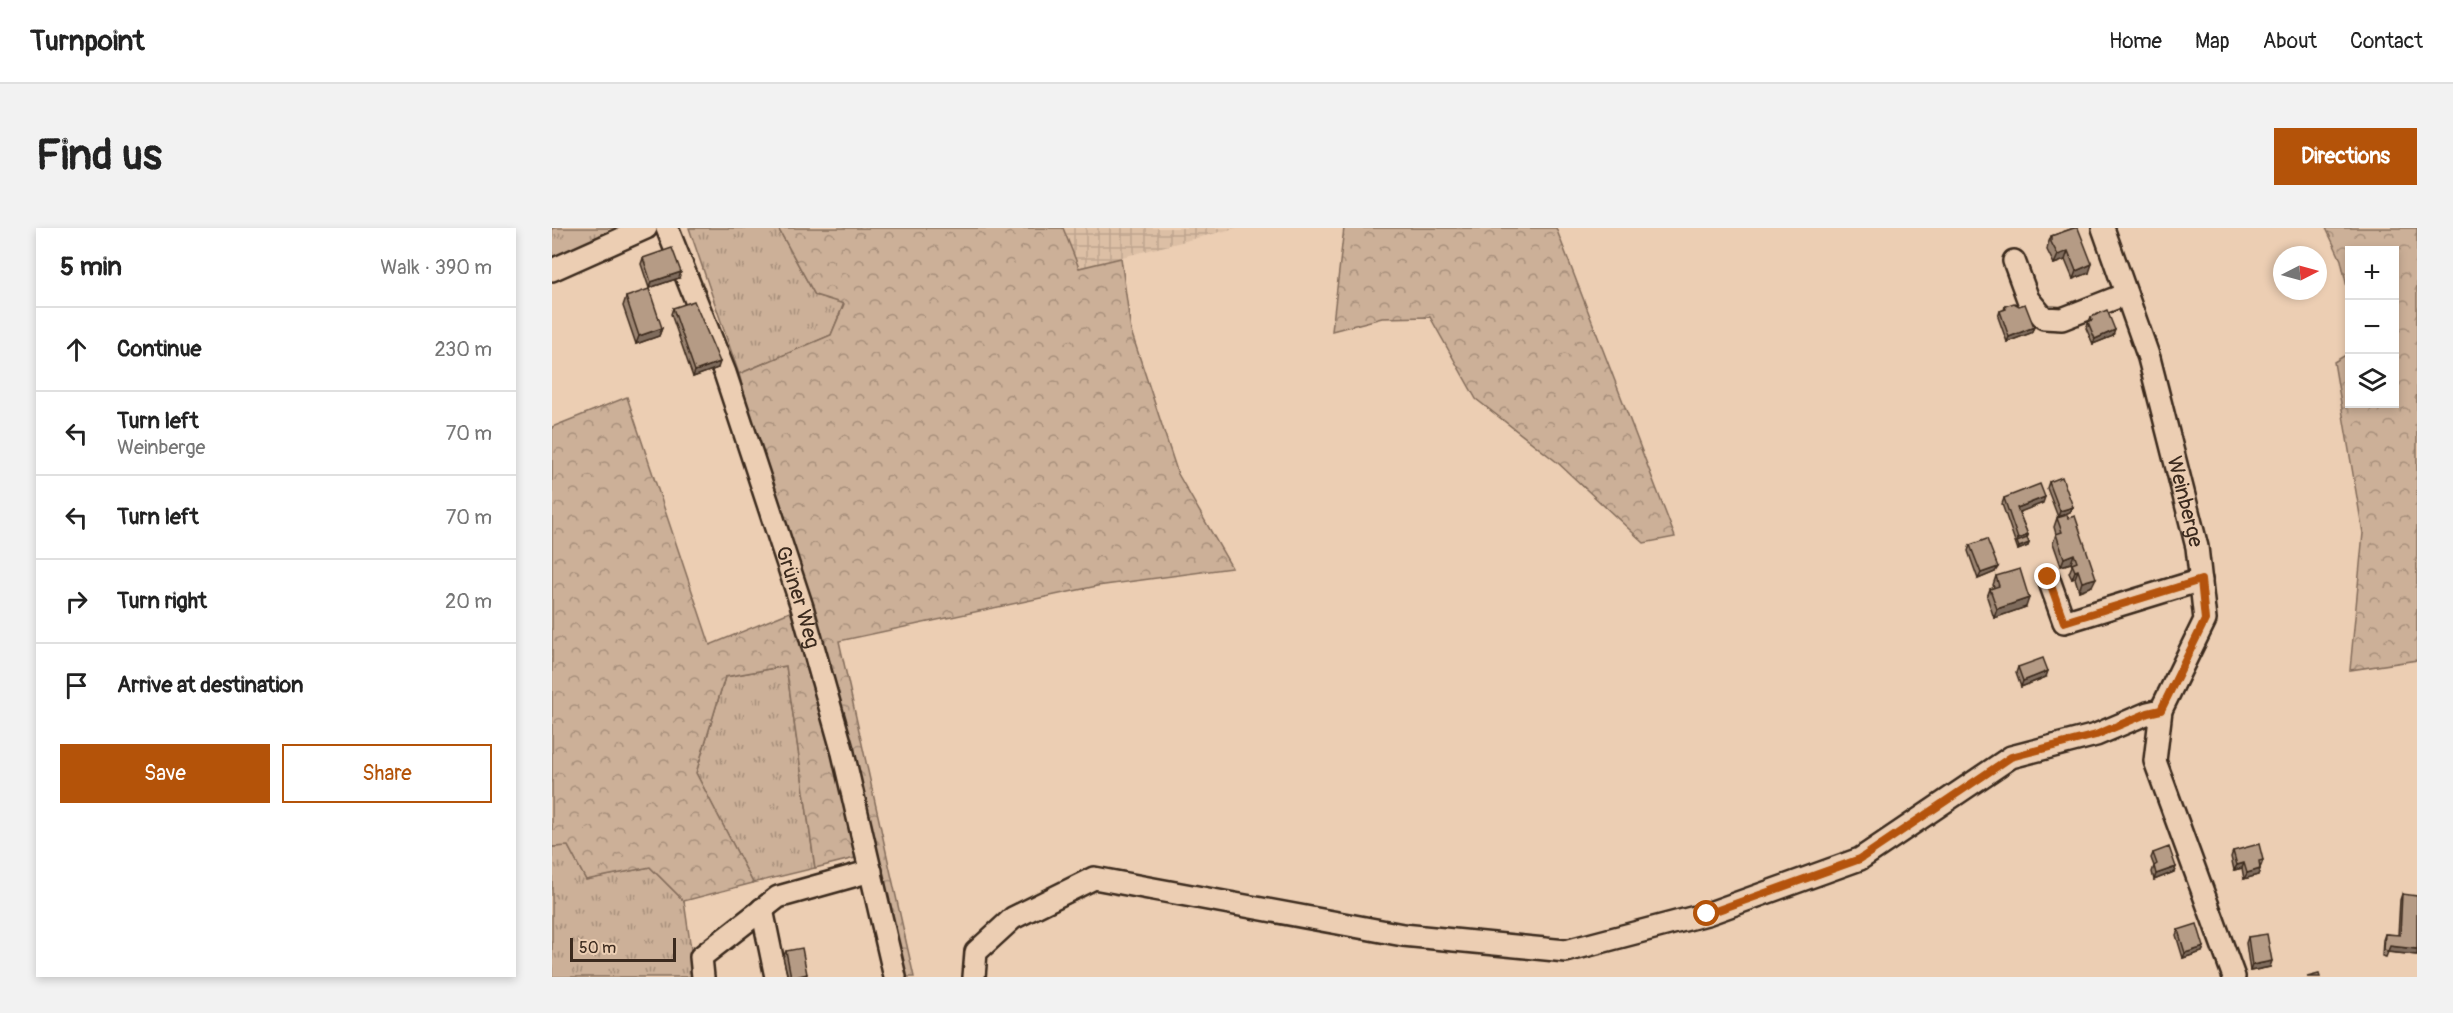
<!DOCTYPE html>
<meta charset="utf-8">
<style>
:root{--surface:#fff;--page:#f2f2f2;--text:#222;--muted:#767676;--line:#e0e0e0;--accent:#b45309}
body{margin:0;font-family:Pangolin,sans-serif;background:var(--page);color:var(--text)}
.controls{position:absolute;right:18px;top:18px;display:grid;overflow:hidden;border-radius:0px;box-shadow:0 3px 9px #0003}
.controls button{width:54px;height:54px;display:grid;place-items:center;padding:0;border:0;border-bottom:2px solid var(--line);background:var(--surface);color:var(--text);font:30px sans-serif}
.compass{position:absolute;left:1721px;top:18px;width:54px;height:54px;border-radius:50%;background:var(--surface);box-shadow:0 3px 9px #0003;rotate:84deg}
.scale{position:absolute;left:18px;bottom:15px;width:106px;box-sizing:border-box;padding-left:6px;border:3px solid #3b2a1e;border-top:0;font-size:16px;line-height:21px;white-space:nowrap;color:#3b2a1e;-webkit-text-stroke:4px #ecceb3;paint-order:stroke}
.stop{position:absolute;width:18px;height:18px;margin:-14px;border:4px solid #b45309;border-radius:50%;background:#fff}
.stop.end{background:#b45309;border-color:#fff;box-shadow:0 2px 6px #0008}
.list{margin:0;padding:0;list-style:none}
h2{display:flex;justify-content:space-between;align-items:center;height:78px;margin:0;padding:0 24px;font-size:26px}
h2 small{font-size:20px;font-weight:400;color:var(--muted)}
.list li{display:grid;grid-template-columns:39px 1fr auto;gap:18px;align-items:center;box-sizing:border-box;height:84px;padding:0 24px;border-top:2px solid var(--line)}
.list b{display:block;font-size:22px;white-space:nowrap}
.list p{margin:0;font-size:20px;white-space:nowrap;color:var(--muted)}
.list em{font-size:20px;font-style:normal;color:var(--muted)}
.actions{display:flex;gap:12px;padding:18px 24px}
.actions a{flex:1;padding:14px 0;border:2px solid var(--accent);border-radius:0px;text-align:center;font-size:21px;color:var(--accent)}
.actions .main{background:var(--accent);color:#fff}
.icon{flex:none;width:33px;height:33px;fill:none;stroke:currentColor;stroke-width:2;stroke-linecap:round;stroke-linejoin:round}
.map{position:relative;flex:none;width:1865px;height:749px;overflow:hidden;border-radius:0px}
header{display:flex;align-items:center;gap:36px;box-sizing:border-box;height:84px;padding:0 30px;background:var(--surface);border-bottom:2px solid var(--line)}
header strong{font-size:28px}
nav{display:flex;gap:33px;margin-inline-start:auto;font-size:21px}
.intro{display:flex;align-items:center;justify-content:space-between;box-sizing:border-box;height:144px;padding:0 36px}
h1{margin:0;font-size:42px}
.button{padding:15px 27px;border-radius:0px;background:var(--accent);color:#fff;font-size:21px;font-weight:700}
main{display:flex;gap:36px;padding:0 36px}
aside{flex:1;background:var(--surface);border-radius:0px;box-shadow:0 3px 9px #0003}
.map>svg:first-child{display:block}
.industrial{fill:url(#industrial-grid)}
.grass{fill:url(#grass-tufts);stroke:#846d5b;stroke-width:1.5}
.forest{fill:url(#forest-crowns);stroke:#846d5b;stroke-width:1.5}
.lines{fill:none;stroke-linecap:round;stroke-linejoin:round}
.minor-casing{stroke:#3b2a1e;stroke-width:26}
.minor{stroke:#ecceb3;stroke-width:21}
.wall{fill:#9c8572;stroke:#3b2a1e;stroke-width:1.5}
.shaded-wall{fill:#7f6c5d;stroke:#3b2a1e;stroke-width:1.5}
.building{fill:#b59b85;stroke:#3b2a1e;stroke-width:1.5}
.route{stroke:#b45309;stroke-width:8}
.labels{text-anchor:middle;dominant-baseline:central;stroke-width:4.5;stroke-linejoin:round;paint-order:stroke}
.street-label{font-size:21px;fill:#3b2a1e;stroke:#ecceb3}
</style>
<header>
<strong>Turnpoint</strong>
<nav><a>Home</a><a>Map</a><a>About</a><a>Contact</a></nav>
</header>
<div class="intro"><h1>Find us</h1><a class="button">Directions</a></div>
<main>
<aside>
<h2>5 min<small>Walk · 390 m</small></h2>
<ul class="list">
<li><svg class="icon" aria-label="ahead" viewBox="0 0 24 24"><path d="M12 20V5M6 11l6-6 6 6"/></svg><div><b>Continue</b></div><em>230 m</em></li>
<li><svg class="icon" aria-label="left" viewBox="0 0 24 24"><path d="M17 20v-9H6M10 6l-5 5 5 5"/></svg><div><b>Turn left</b><p>Weinberge</p></div><em>70 m</em></li>
<li><svg class="icon" aria-label="left" viewBox="0 0 24 24"><path d="M17 20v-9H6M10 6l-5 5 5 5"/></svg><div><b>Turn left</b></div><em>70 m</em></li>
<li><svg class="icon" aria-label="right" viewBox="0 0 24 24"><path d="M7 20v-9h11M14 6l5 5-5 5"/></svg><div><b>Turn right</b></div><em>20 m</em></li>
<li><svg class="icon" aria-label="arrive" viewBox="0 0 24 24"><path d="M6 21V4h12l-3 4 3 4H6"/></svg><div><b>Arrive at destination</b></div></li>
</ul>
<div class="actions"><a class="main">Save</a><a>Share</a></div>
</aside>
<div class="map">
<svg width="1865" height="749" viewBox="0 0 1865 749">
<defs>
<pattern id="industrial-grid" width="8" height="8" patternUnits="userSpaceOnUse" patternTransform="scale(1.5)"><rect width="8" height="8" fill="#dcbfa5"/><path d="M0 4h8M4 0v8" fill="none" stroke="#bea48e"/></pattern>
<pattern id="grass-tufts" width="24" height="20" patternUnits="userSpaceOnUse" patternTransform="scale(1.5)"><rect width="24" height="20" fill="#ccb098"/><path d="M3 7l-1-3M5 7V3M7 7l1-3M15 17l-1-3M17 17v-4M19 17l1-3" fill="none" stroke="#a78f7b"/></pattern>
<pattern id="forest-crowns" width="20" height="18" patternUnits="userSpaceOnUse" patternTransform="scale(1.5)"><rect width="20" height="18" fill="#ccb098"/><path d="M2 6a3 3 0 1 1 6 0M12 15a3 3 0 1 1 6 0" fill="none" stroke="#a78f7b"/></pattern>
</defs>
<rect width="100%" height="100%" fill="#ecceb3"/>
<filter id="ink" filterUnits="userSpaceOnUse"><feTurbulence type="fractalNoise" baseFrequency=".0167" numOctaves="2"/><feDisplacementMap in="SourceGraphic" scale="12" xChannelSelector="R" yChannelSelector="G"/><feConvolveMatrix kernelMatrix="1 2 1 2 8 2 1 2 1" color-interpolation-filters="sRGB"/></filter>
<g filter="url(#ink)">
<!-- industrial -->
<path class="industrial" d="M511 0H684L527 40Z"/>
<!-- grass -->
<path class="grass" d="M0 0H94L0 42Z
M137 0H226L263 67 292 75 279 107 187 146Z
M234 438 263 640 201 655 144 545 173 449Z
M16 618 34 652 98 639 132 673 143 749H0V619Z"/>
<!-- forest -->
<path class="forest" d="M226 0H511L527 40 569 30 579 103 626 246 680 340 545 358 287 413 362 749H336L307 629 263 640 234 438 173 449 144 545 201 655 132 673 98 639 34 652 16 618 0 619V199L75 169 158 417 250 379 187 146 279 107 292 76 263 67Z
M792 0H1004L1123 309 1092 315 1006 235 924 171 878 89 830 90 780 103Z
M1774 0H1865V432L1798 442 1811 305 1782 134 1797 125 1798 176H1842V22H1798L1797 68 1789 32Z"/>
<g class="lines">
<!-- minor casing -->
<g class="minor-casing">
<g id="minor">
<path id="s1" d="M115 0 173 145 250 379 291 525 343 749"/>
<path id="s2" d="M1551 0 1597 130 1645 319 1653 392 1609 482 1603 533 1682 749"/>
<path d="M1462 33 1476 71 1492 90 1510 91 1574 66"/>
<path d="M0 42 94 0"/>
<path d="M1496 349 1512 394 1649 352"/>
<path d="M210 681 224 749"/>
<path d="M151 749 149 729 226 669 319 643"/>
<path d="M422 749 424 724 461 690 542 650 851 707 1014 723 1155 686 1308 631 1459 529 1544 507 1596 485 1609 482"/>
</g>
</g>
<!-- minor -->
<use href="#minor" class="minor"/>
</g>
<!-- wall -->
<path class="wall" d="M1522 0 1537 45 1521 51 1513 32 1502 36 1495 22 1496 16 1499 8Z
M91 30 127 50 97 60 89 36Z
M74 69 110 100 107 108 84 116 71 78Z
M1453 78 1482 99 1479 105 1455 114 1446 89 1448 83 1452 82Z
M121 80 166 140 141 149 119 86Z
M1539 89 1561 108 1541 116 1534 100Z
M1497 254 1521 279 1518 284 1506 289 1495 260Z
M1452 270 1491 275 1467 284 1476 307 1475 310 1477 315 1476 318 1466 322 1450 276Z
M1505 290 1540 358 1527 363 1523 350 1520 351 1517 345 1520 338 1519 335 1509 338 1501 315 1504 306 1502 299Z
M1418 317 1443 344 1426 351 1416 323Z
M1444 348 1474 379 1442 390 1435 369 1438 361 1442 360 1441 357Z
M1466 439 1494 449 1469 459 1464 445Z
M1681 623 1711 632 1709 638H1708V641L1706 647 1692 651 1690 640 1682 642 1679 629Z
M1601 625 1624 639 1622 644 1602 652 1600 644 1602 638 1599 630Z
M1850 666 1865 727 1836 724 1834 729 1830 728 1831 712 1833 706 1846 707 1848 672Z
M1626 702 1652 719 1650 724 1631 730 1624 707Z
M1696 709 1718 739 1698 743 1694 715Z
M234 723 255 746 254 749H236L231 729Z"/>
<!-- shaded-wall -->
<path class="shaded-wall" d="M1516 23 1513 32 1502 36 1506 27Z
M1540 36 1537 45 1521 51 1524 43Z
M129 44 127 50 97 60 99 54Z
M1482 99 1479 105 1455 114 1457 109Z
M110 100 107 108 84 116 87 108Z
M1563 102 1561 108 1541 116 1543 111Z
M168 134 166 140 141 149 143 143Z
M1493 269 1491 275 1463 286 1465 280Z
M1521 279 1518 284 1506 289 1508 283Z
M1476 307 1474 313 1465 314 1466 311Z
M1477 315 1476 318 1466 322 1467 319Z
M1522 326 1519 335 1509 338 1512 330Z
M1446 339 1443 344 1426 351 1429 345Z
M1526 342 1523 350 1520 351 1523 343Z
M1544 350 1540 358 1527 363 1530 354Z
M1477 370 1474 379 1442 390 1445 381Z
M1496 443 1494 449 1469 459 1471 453Z
M1692 635 1690 640 1682 642 1685 637Z
M1624 639 1622 644 1602 652 1604 646Z
M1708 641 1706 647 1692 651 1695 645Z
M1838 718 1865 721V727L1835 724Z
M1652 719 1650 724 1631 730 1633 725Z
M1720 733 1718 739 1698 743 1700 737Z"/>
<!-- building -->
<path class="building" d="M1522 0H1526L1540 36 1524 43 1516 23 1506 27 1499 14V8Z
M120 20 129 44 99 54 91 30Z
M97 61 110 100 87 108 74 69Z
M142 73 168 134 143 143 121 80Z
M1462 75 1467 78 1473 76 1482 99 1457 109 1448 83 1454 81 1453 78Z
M1555 82 1563 102 1543 111 1536 94 1540 92 1539 89Z
M1510 249 1521 279 1508 283 1497 254Z
M1488 256 1493 269 1465 280 1476 307 1466 311 1452 270Z
M1515 287 1516 290 1523 288 1544 350 1530 354 1526 342 1523 343 1520 336 1525 334 1522 326 1512 330 1504 306 1510 304 1505 290Z
M1475 310 1477 315 1467 319 1465 314Z
M1435 311 1446 339 1429 345 1418 317Z
M1468 341 1477 370 1445 381 1438 361 1447 358 1444 348Z
M1491 430 1496 443 1471 453 1466 439Z
M1707 616 1711 632 1707 633 1708 641 1695 645 1692 635 1685 637 1681 623Z
M1617 619 1624 639 1604 646 1602 638 1605 636 1601 625Z
M1850 666 1865 668V721L1838 718 1836 723 1832 722 1833 706 1848 707Z
M1645 696 1652 719 1633 725 1626 702Z
M1715 706 1720 733 1700 737 1696 709Z
M250 720 255 746 244 749H239L234 723Z
M1767 746 1768 749H1755Z"/>
</g>
<g class="lines" filter="url(#ink)">
<!-- route -->
<path class="route" d="M1155 686 1308 631 1459 529 1544 507 1596 485 1609 482 1653 392 1649 352 1512 394 1496 349"/>
</g>
<g class="labels">
<!-- street labels -->
<g class="street-label">
<text stroke="none"><textPath href="#s2" startOffset="286">Weinberge</textPath></text>
<text stroke="none"><textPath href="#s1" startOffset="392">Grüner Weg</textPath></text>
</g>
</g>
</svg>
<div class="controls">
<button>+</button>
<button>−</button>
<button><svg class="icon" aria-label="layers" viewBox="0 0 24 24"><path d="M12 4l9 5-9 5-9-5zM3 14l9 5 9-5"/></svg></button>
</div>
<svg class="compass" viewBox="-18 -18 36 36"><path d="M0-13l5 13h-10z" fill="#e53935"/><path d="M0 13l5-13h-10z" fill="#767676"/></svg>
<div class="scale">50 m</div>
<div class="stop" style="left:1155px;top:686px"></div>
<div class="stop end" style="left:1496px;top:349px"></div>
</div>
</main>
